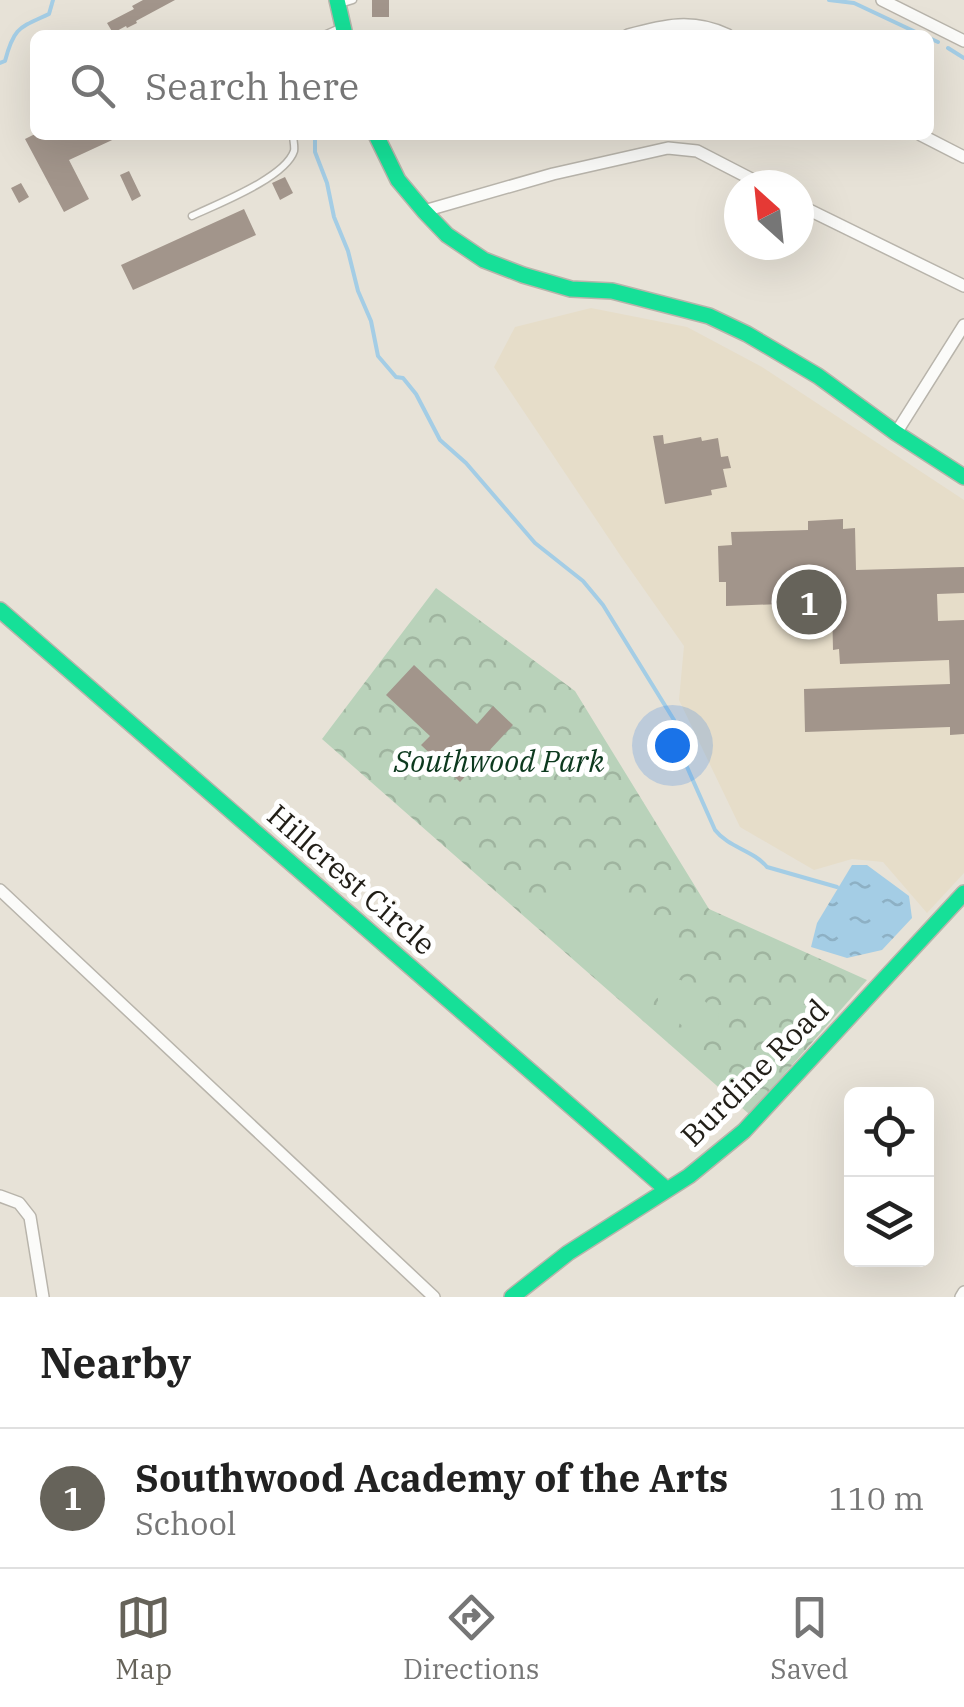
<!DOCTYPE html>
<style>
:root{--surface:#fff;--page:#f2f2f2;--text:#222;--muted:#767676;--line:#e0e0e0;--accent:#66635a}
body{margin:0;font-family:"IBM Plex Serif",serif;background:var(--page);color:var(--text)}
.controls{position:absolute;right:30px;bottom:30px;display:grid;overflow:hidden;border-radius:15px;box-shadow:0 10px 40px #0002}
.controls button{width:90px;height:90px;display:grid;place-items:center;padding:0;border:0;border-bottom:2px solid var(--line);background:var(--surface);color:var(--text);font:50px sans-serif}
.compass{position:absolute;left:724px;top:170px;width:90px;height:90px;border-radius:50%;background:var(--surface);box-shadow:0 10px 40px #0002;rotate:333deg}
.you{position:absolute;left:672px;top:745px;width:35px;height:35px;margin:-25px;border:8px solid #fff;border-radius:50%;background:#1a73e8;box-shadow:0 0 0 15px #1a73e833}
.badge{display:grid;place-items:center;width:65px;height:65px;border-radius:50%;background:var(--accent);color:#fff;font-size:32px;font-weight:700}
.pin{position:absolute;translate:-50% -50%;border:5px solid #fff;box-shadow:0 2px 10px #0006}
.list{margin:0;padding:0;list-style:none}
h2{display:flex;justify-content:space-between;align-items:center;height:130px;margin:0;padding:0 40px;font-size:42px}
h2 small{font-size:32px;font-weight:400;color:var(--muted)}
.list li{display:grid;grid-template-columns:65px 1fr auto;gap:30px;align-items:center;box-sizing:border-box;height:140px;padding:0 40px;border-top:2px solid var(--line)}
.list b{display:block;font-size:38px;white-space:nowrap}
.list p{margin:0;font-size:32px;white-space:nowrap;color:var(--muted)}
.list em{font-size:32px;font-style:normal;color:var(--muted)}
.icon{flex:none;width:55px;height:55px;fill:none;stroke:currentColor;stroke-width:2;stroke-linecap:round;stroke-linejoin:round}
.map{position:relative;flex:none;width:964px;height:1297px;overflow:hidden}
.search{position:absolute;background:var(--surface);box-shadow:0 10px 40px #0002;left:30px;right:30px;top:30px;height:110px;display:flex;align-items:center;gap:25px;box-sizing:border-box;padding:0 35px;border-radius:15px;color:var(--muted);font-size:38px}
.sheet{height:270px;background:var(--surface)}
nav{display:flex;justify-content:space-around;align-items:center;box-sizing:border-box;height:140px;border-top:2px solid var(--line);background:var(--surface);font-size:28px;color:var(--muted)}
nav a{display:grid;justify-items:center;gap:5px}
nav .on{color:var(--accent)}
.map>svg:first-child{display:block}
.built{fill:#e6ddc9}
.park{fill:url(#park-crowns)}
.pitch{fill:#b9d2ba}
.water{fill:url(#water-ripples)}
.lines{fill:none;stroke-linecap:round;stroke-linejoin:round}
.stream{stroke:#a4cde5;stroke-width:4}
.building{fill:#a2958b}
.lane-casing{stroke:#b8b4ab;stroke-width:9}
.street-casing{stroke:#b8b4ab;stroke-width:14}
.fast-casing{stroke:#b8b4ab;stroke-width:18}
.lane{stroke:#fbfbf9;stroke-width:6}
.street{stroke:#fbfbf9;stroke-width:11}
.fast{stroke:#16e098;stroke-width:15}
.labels{text-anchor:middle;dominant-baseline:central;stroke-width:10;stroke-linejoin:round;paint-order:stroke}
.park-label{font-size:30px;font-style:italic;fill:#0c391e;stroke:#fff}
.street-label{font-size:30px;fill:#211e17;stroke:#fff}
</style>
<div class="map">
<svg width="964" height="1297" viewBox="0 0 964 1297">
<defs>
<pattern id="park-crowns" width="20" height="18" patternUnits="userSpaceOnUse" patternTransform="scale(2.5)"><rect width="20" height="18" fill="#b9d2ba"/><path d="M2 6a3 3 0 1 1 6 0M12 15a3 3 0 1 1 6 0" fill="none" stroke="#9fb49f"/></pattern>
<pattern id="water-ripples" width="26" height="14" patternUnits="userSpaceOnUse" patternTransform="scale(2.5)"><rect width="26" height="14" fill="#a4cde5"/><path d="M2 4q2-2 4 0t4 0M15 11q2-2 4 0t4 0" fill="none" stroke="#8db0c4"/></pattern>
</defs>
<rect width="100%" height="100%" fill="#e7e2d7"/>
<!-- built -->
<path class="built" d="M591 308 687 327 762 367 964 500V873L927 913 883 862 852 859 814 870 740 827 679 700 684 646 622 558 494 367 515 327Z"/>
<!-- park -->
<path class="park" d="M436 588 575 691 709 909 867 980 749 1114 322 739Z"/>
<!-- pitch -->
<path class="pitch" d="M586 871 683 959 642 1003 546 914Z
M670 980H681L718 1013 719 1025 707 1037H694L658 1003V994Z"/>
<!-- water -->
<path class="water" d="M852 865H867L909 896 912 918 882 950 847 958 811 947 817 923Z"/>
<g class="lines">
<!-- stream -->
<path class="stream" d="M829 0 854 3 922 35
M929 38 938 42
M948 48 964 58
M0 63 5 61C14 27 19 28 49 14L53 0
M315 135V152L327 183 334 217 348 251 358 291 371 321 378 356 396 377 403 378 416 394 440 440 466 463 535 543 583 581 603 605 674 720 683 758 715 830C729 848 753 850 767 867L837 887"/>
</g>
<!-- building -->
<path class="building" d="M143 0H175L136 21 137 23 127 28 126 26 113 33 107 23 134 9 132 6Z
M372 0H389V17H372Z
M33 135H123L69 160 89 199 64 212 25 139Z
M129 171 141 196 132 201 120 175Z
M285 177 293 193 280 200 272 183Z
M21 183 29 197 19 203 11 188Z
M244 209 256 235 133 290 121 265Z
M663 435 664 444 701 437 702 441 718 438 721 457 728 456 731 468 723 469 727 487 711 490 712 495 665 504 653 436Z
M843 519V529L855 528 856 570 964 567V593L937 594 938 621 964 620V734L950 735V727L805 732 804 689 950 684 949 660 840 664 839 649 833 650 832 602 726 606V582H719L718 546 732 545 731 532 808 530V521Z
M414 665 477 724 493 706 513 725 460 782 421 745 430 736 386 695Z"/>
<g class="lines">
<!-- lane casing -->
<g class="lane-casing">
<path id="lane" d="M340 4 353 0
M324 35 342 27
M192 216C217 204 285 178 294 151 295 146 293 140 293 135"/>
</g>
<!-- street casing -->
<g class="street-casing">
<path id="street" d="M882 0 964 41
M628 35C664 25 693 18 728 35
M921 135 964 157
M799 205 964 286
M424 211 553 174 668 148 697 151 763 185
M896 433 964 325
M0 890 434 1297
M0 1196 19 1203 30 1217 43 1297
M961 1297 964 1292"/>
</g>
<!-- fast casing -->
<g class="fast-casing">
<path id="fast" d="M337 0 345 35
M376 135 398 180 424 211 447 235 484 260 523 275 571 289 612 291 709 316 747 334 818 376 896 433 964 477
M0 610 666 1189
M512 1297 568 1253 689 1176 744 1131 964 893"/>
</g>
<!-- lane -->
<use href="#lane" class="lane"/>
<!-- street -->
<use href="#street" class="street"/>
<!-- fast -->
<use href="#fast" class="fast"/>
</g>
<g class="labels">
<!-- park labels -->
<g class="park-label">
<text x="499" y="760">Southwood Park</text>
</g>
<!-- street labels -->
<g class="street-label">
<text transform="translate(352 879) rotate(41)">Hillcrest Circle</text>
<text transform="translate(754 1072) rotate(-45)">Burdine Road</text>
</g>
</g>
</svg>
<div class="controls">
<button><svg class="icon" aria-label="locate" viewBox="0 0 24 24"><circle cx="12" cy="12" r="6"/><path d="M12 2v4M12 18v4M2 12h4M18 12h4"/></svg></button>
<button><svg class="icon" aria-label="layers" viewBox="0 0 24 24"><path d="M12 4l9 5-9 5-9-5zM3 14l9 5 9-5"/></svg></button>
</div>
<svg class="compass" viewBox="-18 -18 36 36"><path d="M0-13l5 13h-10z" fill="#e53935"/><path d="M0 13l5-13h-10z" fill="#767676"/></svg>
<div class="you"></div>
<div class="pin badge" style="left:809px;top:602px">1</div>
<div class="search"><svg class="icon" aria-label="search" viewBox="0 0 24 24"><circle cx="10" cy="10" r="6"/><path d="M15 15l6 6"/></svg>Search here</div>
</div>
<section class="sheet">
<h2>Nearby<small></small></h2>
<ul class="list">
<li><span class="badge">1</span><div><b>Southwood Academy of the Arts</b><p>School</p></div><em>110 m</em></li>
</ul>
</section>
<nav>
<a class="on"><svg class="icon" aria-label="map" viewBox="0 0 24 24"><path d="M3 6l6-2 6 2 6-2v14l-6 2-6-2-6 2zM9 4v14M15 6v14"/></svg>Map</a>
<a><svg class="icon" aria-label="directions" viewBox="0 0 24 24"><path d="M12 3l9 9-9 9-9-9zM9 14v-3h6M13 9l2 2-2 2"/></svg>Directions</a>
<a><svg class="icon" aria-label="saved" viewBox="0 0 24 24"><path d="M7 4h10v16l-5-4-5 4z"/></svg>Saved</a>
</nav>
